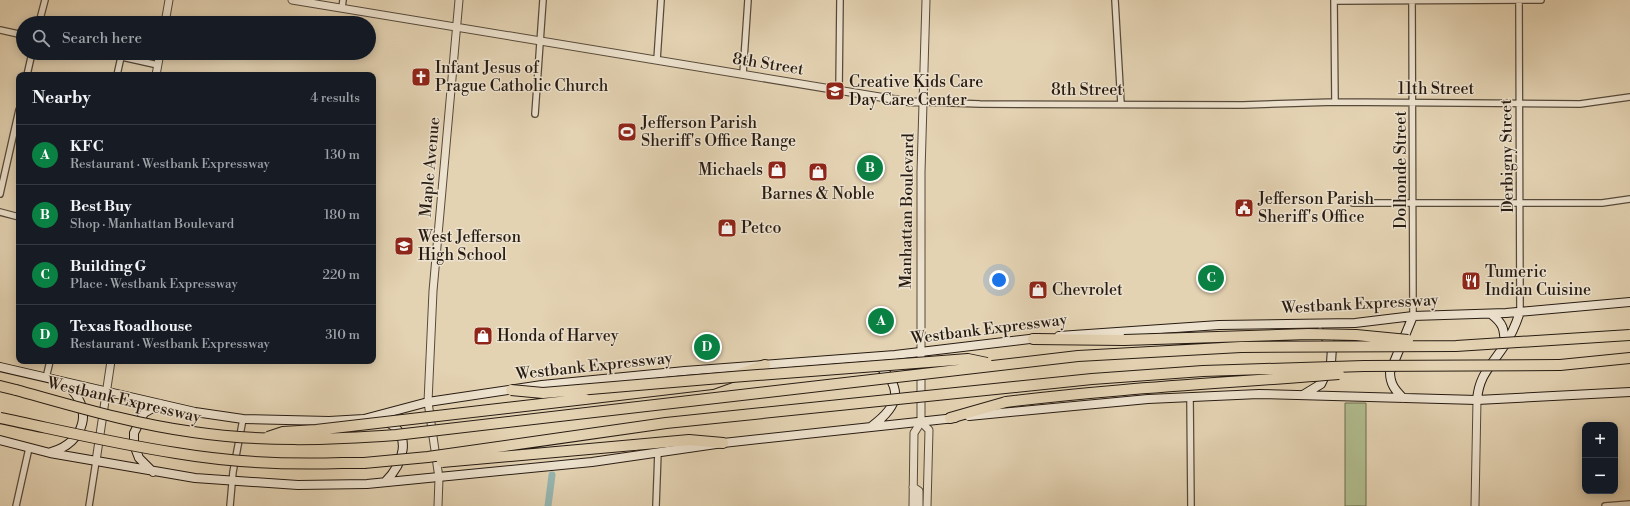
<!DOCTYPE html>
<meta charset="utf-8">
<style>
:root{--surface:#171b24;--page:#20242c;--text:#f1f3f6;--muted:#9ea1a6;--line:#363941;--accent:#0b8043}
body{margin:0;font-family:"Libre Bodoni",serif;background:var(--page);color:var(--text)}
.controls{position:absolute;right:12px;bottom:12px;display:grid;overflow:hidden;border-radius:8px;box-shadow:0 2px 10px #0003}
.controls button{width:36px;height:36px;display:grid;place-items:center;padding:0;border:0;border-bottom:1px solid var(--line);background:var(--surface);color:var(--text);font:20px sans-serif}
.you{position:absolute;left:999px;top:280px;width:14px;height:14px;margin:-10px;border:3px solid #fff;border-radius:50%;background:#1a73e8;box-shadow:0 0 0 6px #1a73e833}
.badge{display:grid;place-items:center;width:26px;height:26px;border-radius:50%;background:var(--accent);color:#fff;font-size:13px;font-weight:700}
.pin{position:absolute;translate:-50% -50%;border:2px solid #fff;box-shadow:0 1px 4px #0006}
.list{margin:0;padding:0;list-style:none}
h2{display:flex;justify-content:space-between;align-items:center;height:52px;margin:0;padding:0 16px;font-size:17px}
h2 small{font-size:13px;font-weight:400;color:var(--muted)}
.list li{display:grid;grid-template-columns:26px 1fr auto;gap:12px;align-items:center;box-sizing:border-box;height:60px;padding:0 16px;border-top:1px solid var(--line)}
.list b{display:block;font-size:15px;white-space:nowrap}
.list p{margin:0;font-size:13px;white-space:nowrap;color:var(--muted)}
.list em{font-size:13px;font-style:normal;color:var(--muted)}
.icon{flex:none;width:22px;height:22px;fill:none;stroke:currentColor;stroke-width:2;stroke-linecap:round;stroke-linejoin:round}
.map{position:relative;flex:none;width:1630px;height:506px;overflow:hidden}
.search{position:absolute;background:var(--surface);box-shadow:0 2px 10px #0003;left:16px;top:16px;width:360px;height:44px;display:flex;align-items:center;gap:10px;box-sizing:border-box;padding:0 14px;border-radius:22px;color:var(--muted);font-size:15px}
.panel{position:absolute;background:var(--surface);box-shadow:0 2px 10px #0003;left:16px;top:72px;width:360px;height:292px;border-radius:8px}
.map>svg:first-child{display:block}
.green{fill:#b1bd8f;stroke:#6c6c51}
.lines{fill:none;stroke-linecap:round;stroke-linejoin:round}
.canal{stroke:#96b7b2;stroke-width:7}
.minor-casing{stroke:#564a3b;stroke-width:8}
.tertiary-casing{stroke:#564a3b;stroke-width:9}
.secondary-casing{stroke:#271c13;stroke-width:10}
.motorway-casing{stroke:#271c13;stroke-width:12}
.minor{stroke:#ede2ce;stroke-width:5.5}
.tertiary{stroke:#ede2ce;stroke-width:7}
.secondary{stroke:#ede2ce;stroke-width:8}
.motorway{stroke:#e4d3b3;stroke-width:10}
.motorway-bridge-casing{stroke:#271c13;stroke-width:12;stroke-linecap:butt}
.motorway-bridge{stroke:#e4d3b3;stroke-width:10}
.labels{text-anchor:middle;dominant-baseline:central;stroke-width:3;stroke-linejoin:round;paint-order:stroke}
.street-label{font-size:16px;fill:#271c13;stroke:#ede2ce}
.poi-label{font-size:16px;fill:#271c13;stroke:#ede2ce;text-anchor:start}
</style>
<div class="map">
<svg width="1630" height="506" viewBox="0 0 1630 506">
<rect width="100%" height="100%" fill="#e4d3b3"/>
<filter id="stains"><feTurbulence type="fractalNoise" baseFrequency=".005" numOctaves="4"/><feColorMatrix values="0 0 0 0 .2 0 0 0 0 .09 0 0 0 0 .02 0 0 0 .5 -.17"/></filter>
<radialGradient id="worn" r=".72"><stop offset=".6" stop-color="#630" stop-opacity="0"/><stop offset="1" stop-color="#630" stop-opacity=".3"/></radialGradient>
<!-- green -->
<path class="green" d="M1345 403H1366V506H1345Z"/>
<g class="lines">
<!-- canal -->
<path class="canal" d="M548 506 552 475"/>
<!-- minor casing -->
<g class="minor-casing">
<path id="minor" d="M1115 0 1121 104
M1334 0 1335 102
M1412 0 1413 316
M1519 0 1520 312
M1334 1 1541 0
M342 8 343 0
M39 23 45 0
M0 30 23 35
M104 53 158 65
M657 60 661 0
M743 74 748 0
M27 75 32 53
M117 75 121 57
M839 90 840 0
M923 102 980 104 1243 105 1335 102 1580 104 1630 97
M535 114 543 0
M0 194 19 110
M1353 203H1602L1630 199
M0 212 19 217
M46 378 50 361
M1190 397 1191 506
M16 506 29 448
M89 506 96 461
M230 506 233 472 243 419
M656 506 658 452
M1605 506 1630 504"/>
</g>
<!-- tertiary casing -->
<g class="tertiary-casing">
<path id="tertiary" d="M292 0 910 102H923
M165 23 169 0
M156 75 160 53
M921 422 929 430 927 506
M96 461 111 361
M913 487 919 491V506
M438 506 439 478 428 402 433 291 459 0
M913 506 914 433 921 422V172L926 0
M1475 506 1477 400"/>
</g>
<!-- secondary casing -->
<g class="secondary-casing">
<path id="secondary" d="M1491 314C1504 324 1504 329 1505 345
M1059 336 1219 325 1355 323 1413 316 1506 313 1630 302
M0 367 195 412 243 419 329 421 364 419 428 402 542 385 685 371 895 355 1038 338
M1303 395 1321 384 1331 363 1332 347 1330 342 1320 332
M1403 398C1395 390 1390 384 1390 372L1413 316
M1477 400C1479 375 1491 366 1504 346 1511 336 1516 324 1520 312
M969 416 1148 399 1259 394 1477 400 1630 392
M385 421C414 434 403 464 385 482
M872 426C900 405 904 388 876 363
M0 440 50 453 195 478 298 485 367 484 592 462 723 443 955 418
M51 452C85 443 95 407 66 385
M153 472 139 458 134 445V433L144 413 160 404"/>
</g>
<!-- motorway casing -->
<g class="motorway-casing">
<path id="motorway" d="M1033 339 1124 340
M1560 365 1630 358
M0 386 16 390
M585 399 712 384 765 365
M950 418 1006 402
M634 445 689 440 723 443
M342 463H364"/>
</g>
<!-- minor -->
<use href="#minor" class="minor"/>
<!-- tertiary -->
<use href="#tertiary" class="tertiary"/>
<!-- secondary -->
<use href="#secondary" class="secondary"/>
<!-- motorway -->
<use href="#motorway" class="motorway"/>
<!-- motorway-bridge casing -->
<g class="motorway-bridge-casing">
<path id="motorway-bridge" d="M1124 340 1308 334 1356 335 1408 340
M16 390C74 406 133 424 193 432 261 442 328 440 396 435L1078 356 1241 347 1456 346 1630 335
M511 390 543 393 732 377 968 359 987 363
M1006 402C1117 388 1228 383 1339 374
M0 418C58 430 117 444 176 453 230 462 287 465 342 463
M268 437 283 432 316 430 585 399
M442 462 634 445
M364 463 428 457 666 423 1092 379 1203 371 1364 366 1560 365"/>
</g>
<!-- motorway-bridge -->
<use href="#motorway-bridge" class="motorway-bridge"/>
</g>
<!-- icons -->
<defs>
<g id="church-square" transform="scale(1)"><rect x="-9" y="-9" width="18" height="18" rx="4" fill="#8f2418" stroke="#ede2ce"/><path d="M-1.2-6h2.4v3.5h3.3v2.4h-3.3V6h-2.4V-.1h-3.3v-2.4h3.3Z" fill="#fff"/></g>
<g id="school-square" transform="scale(1)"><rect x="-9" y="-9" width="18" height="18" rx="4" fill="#8f2418" stroke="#ede2ce"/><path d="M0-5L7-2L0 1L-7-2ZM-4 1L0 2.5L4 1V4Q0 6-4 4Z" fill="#fff"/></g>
<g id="stadium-square" transform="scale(1)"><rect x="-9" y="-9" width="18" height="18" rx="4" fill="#8f2418" stroke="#ede2ce"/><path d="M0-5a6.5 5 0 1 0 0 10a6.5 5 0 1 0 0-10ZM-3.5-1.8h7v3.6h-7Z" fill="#fff"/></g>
<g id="shop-square" transform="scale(1)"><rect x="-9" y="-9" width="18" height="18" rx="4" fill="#8f2418" stroke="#ede2ce"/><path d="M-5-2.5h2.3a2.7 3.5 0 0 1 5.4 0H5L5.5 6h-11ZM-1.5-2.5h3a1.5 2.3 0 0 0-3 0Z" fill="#fff"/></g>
<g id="civic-square" transform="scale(1)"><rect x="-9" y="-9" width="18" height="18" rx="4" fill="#8f2418" stroke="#ede2ce"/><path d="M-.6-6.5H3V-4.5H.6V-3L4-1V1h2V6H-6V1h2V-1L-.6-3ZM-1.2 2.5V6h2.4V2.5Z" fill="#fff"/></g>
<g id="restaurant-square" transform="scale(1)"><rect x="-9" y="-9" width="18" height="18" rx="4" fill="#8f2418" stroke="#ede2ce"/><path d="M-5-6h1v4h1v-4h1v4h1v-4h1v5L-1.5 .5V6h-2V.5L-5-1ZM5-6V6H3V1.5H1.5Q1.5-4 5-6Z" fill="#fff"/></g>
</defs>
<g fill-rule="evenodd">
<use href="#church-square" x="421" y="77"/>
<use href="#school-square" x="835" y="91"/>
<use href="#stadium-square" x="627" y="132"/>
<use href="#shop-square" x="777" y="170"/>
<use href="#shop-square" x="818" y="172"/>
<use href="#civic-square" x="1244" y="208"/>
<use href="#shop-square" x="727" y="228"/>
<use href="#school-square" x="404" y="246"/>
<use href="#restaurant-square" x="1471" y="281"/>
<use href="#shop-square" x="1038" y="290"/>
<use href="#shop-square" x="483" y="336"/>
</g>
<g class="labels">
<!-- street labels -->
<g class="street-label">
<text transform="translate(768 64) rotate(9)">8th Street</text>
<text x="1436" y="89">11th Street</text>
<text x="1087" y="90">8th Street</text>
<text transform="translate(1507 156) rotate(-91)">Derbigny Street</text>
<text transform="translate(430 167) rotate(-85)">Maple Avenue</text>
<text transform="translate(1401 170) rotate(-90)">Dolhonde Street</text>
<text transform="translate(907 211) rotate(-89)">Manhattan Boulevard</text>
<text transform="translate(1360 304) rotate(-3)">Westbank Expressway</text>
<text transform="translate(989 329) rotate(-7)">Westbank Expressway</text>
<text transform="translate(594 366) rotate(-6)">Westbank Expressway</text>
<text transform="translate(124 400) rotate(13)">Westbank Expressway</text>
</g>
<!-- poi labels -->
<g class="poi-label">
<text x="435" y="68">Infant Jesus of<tspan x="435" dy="18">Prague Catholic Church</tspan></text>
<text x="849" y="82">Creative Kids Care<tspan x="849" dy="18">Day Care Center</tspan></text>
<text x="641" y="123">Jefferson Parish<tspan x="641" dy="18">Sheriff's Office Range</tspan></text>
<text x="763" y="170" text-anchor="end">Michaels</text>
<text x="818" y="194" text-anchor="middle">Barnes &amp; Noble</text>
<text x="1258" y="199">Jefferson Parish<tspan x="1258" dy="18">Sheriff's Office</tspan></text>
<text x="741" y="228">Petco</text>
<text x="418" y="237">West Jefferson<tspan x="418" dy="18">High School</tspan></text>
<text x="1485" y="272">Tumeric<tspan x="1485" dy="18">Indian Cuisine</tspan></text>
<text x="1052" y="290">Chevrolet</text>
<text x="497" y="336">Honda of Harvey</text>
</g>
</g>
<rect width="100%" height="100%" filter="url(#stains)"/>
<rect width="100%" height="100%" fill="url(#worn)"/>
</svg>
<div class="controls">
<button>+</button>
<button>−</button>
</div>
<div class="you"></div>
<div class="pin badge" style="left:881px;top:321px">A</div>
<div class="pin badge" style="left:870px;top:168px">B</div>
<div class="pin badge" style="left:1211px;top:278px">C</div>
<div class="pin badge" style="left:707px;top:347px">D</div>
<div class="search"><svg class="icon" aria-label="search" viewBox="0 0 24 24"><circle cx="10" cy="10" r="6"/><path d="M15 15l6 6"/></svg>Search here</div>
<section class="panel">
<h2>Nearby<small>4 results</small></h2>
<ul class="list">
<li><span class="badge">A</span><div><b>KFC</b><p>Restaurant · Westbank Expressway</p></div><em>130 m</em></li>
<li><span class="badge">B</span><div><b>Best Buy</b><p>Shop · Manhattan Boulevard</p></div><em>180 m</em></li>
<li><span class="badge">C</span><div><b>Building G</b><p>Place · Westbank Expressway</p></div><em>220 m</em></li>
<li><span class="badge">D</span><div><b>Texas Roadhouse</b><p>Restaurant · Westbank Expressway</p></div><em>310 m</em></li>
</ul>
</section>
</div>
